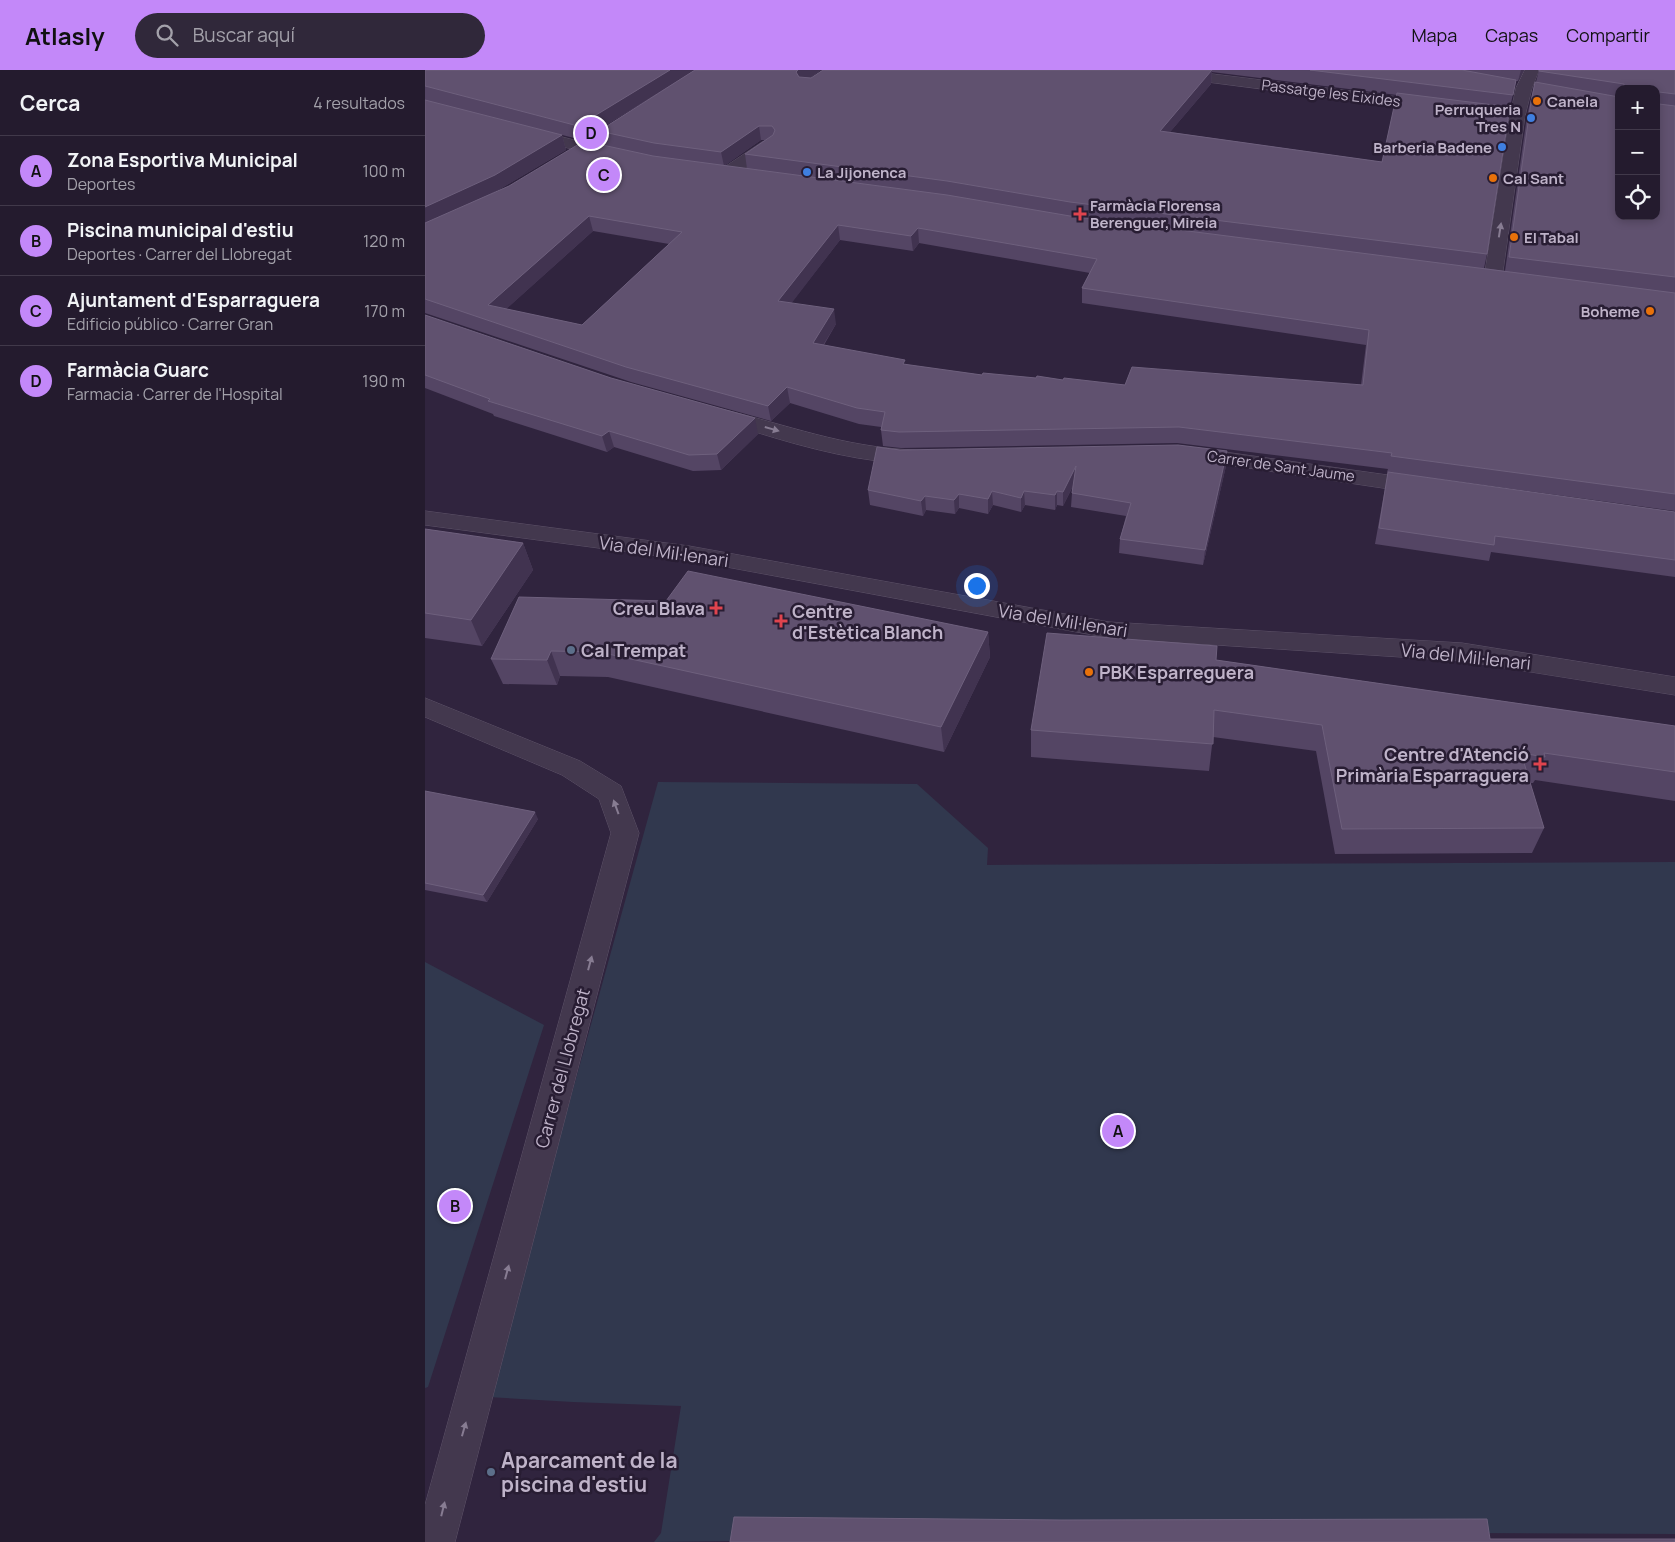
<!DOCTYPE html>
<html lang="es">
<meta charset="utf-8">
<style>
:root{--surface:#241b2e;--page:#30283a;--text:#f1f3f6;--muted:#a3a1aa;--line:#41394a;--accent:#c388f9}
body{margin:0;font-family:Manrope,sans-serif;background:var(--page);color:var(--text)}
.controls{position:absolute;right:15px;top:15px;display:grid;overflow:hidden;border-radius:10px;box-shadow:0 2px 8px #0003}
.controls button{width:45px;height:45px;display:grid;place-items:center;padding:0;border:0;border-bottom:1px solid var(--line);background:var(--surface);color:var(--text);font:25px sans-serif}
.you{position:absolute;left:551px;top:515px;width:18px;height:18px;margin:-12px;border:4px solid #fff;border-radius:50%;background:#1a73e8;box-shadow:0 0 0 8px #1a73e833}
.badge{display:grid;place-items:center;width:32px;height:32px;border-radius:50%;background:var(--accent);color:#111;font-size:16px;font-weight:700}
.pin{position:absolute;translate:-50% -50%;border:2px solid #fff;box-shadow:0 1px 5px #0006}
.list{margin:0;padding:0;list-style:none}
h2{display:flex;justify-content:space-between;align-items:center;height:65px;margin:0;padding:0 20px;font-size:21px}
h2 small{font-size:16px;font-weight:400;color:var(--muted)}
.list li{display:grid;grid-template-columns:32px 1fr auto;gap:15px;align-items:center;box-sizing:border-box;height:70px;padding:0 20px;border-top:1px solid var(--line)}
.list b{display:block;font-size:19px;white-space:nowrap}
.list p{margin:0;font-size:16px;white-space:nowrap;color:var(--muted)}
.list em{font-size:16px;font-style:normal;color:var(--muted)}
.icon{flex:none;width:28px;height:28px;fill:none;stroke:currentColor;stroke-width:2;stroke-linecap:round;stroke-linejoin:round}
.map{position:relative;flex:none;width:1250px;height:1472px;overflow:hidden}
header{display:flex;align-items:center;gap:30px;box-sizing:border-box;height:70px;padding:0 25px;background:var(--accent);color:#111}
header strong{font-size:24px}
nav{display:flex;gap:28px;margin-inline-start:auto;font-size:18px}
.search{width:350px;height:45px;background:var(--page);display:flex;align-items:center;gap:12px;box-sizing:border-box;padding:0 18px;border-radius:28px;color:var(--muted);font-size:19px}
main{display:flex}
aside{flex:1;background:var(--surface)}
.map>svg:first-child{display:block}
.green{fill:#31384e}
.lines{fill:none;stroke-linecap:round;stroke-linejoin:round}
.pedestrian-casing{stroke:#5e5369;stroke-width:1}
.minor-casing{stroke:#5e5369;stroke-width:1}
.pedestrian{fill:#43384e;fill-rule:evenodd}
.minor{fill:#43384e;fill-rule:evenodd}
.wall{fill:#544564;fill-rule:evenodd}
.shaded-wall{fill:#413350}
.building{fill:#60516f;stroke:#6e607d;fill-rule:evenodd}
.oneway{fill:#877c92}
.food-dot{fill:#e8710a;stroke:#281d33;stroke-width:2}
.shop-dot{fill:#3f7fe0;stroke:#281d33;stroke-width:2}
.health-dot{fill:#e0444e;stroke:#281d33;stroke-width:2}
.service-dot{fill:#5c6f8a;stroke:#281d33;stroke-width:2}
.labels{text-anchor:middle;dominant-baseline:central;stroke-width:5;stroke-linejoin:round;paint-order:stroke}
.far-street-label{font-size:15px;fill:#bfb3c9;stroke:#281d33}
.far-poi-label{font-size:15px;font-weight:bold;fill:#bfb3c9;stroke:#281d33;text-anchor:start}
.street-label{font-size:18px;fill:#bfb3c9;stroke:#281d33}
.poi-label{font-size:18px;font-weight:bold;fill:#bfb3c9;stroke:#281d33;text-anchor:start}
.near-poi-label{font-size:21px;font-weight:bold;fill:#bfb3c9;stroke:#281d33;text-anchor:start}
</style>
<header>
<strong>Atlasly</strong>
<div class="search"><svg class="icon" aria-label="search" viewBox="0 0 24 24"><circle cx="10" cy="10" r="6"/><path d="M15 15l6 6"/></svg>Buscar aquí</div>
<nav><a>Mapa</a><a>Capas</a><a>Compartir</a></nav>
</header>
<main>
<aside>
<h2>Cerca<small>4 resultados</small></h2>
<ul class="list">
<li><span class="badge">A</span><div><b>Zona Esportiva Municipal</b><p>Deportes</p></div><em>100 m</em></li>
<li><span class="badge">B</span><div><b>Piscina municipal d'estiu</b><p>Deportes · Carrer del Llobregat</p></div><em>120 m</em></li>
<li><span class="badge">C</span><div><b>Ajuntament d'Esparraguera</b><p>Edificio público · Carrer Gran</p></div><em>170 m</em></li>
<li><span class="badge">D</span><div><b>Farmàcia Guarc</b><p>Farmacia · Carrer de l'Hospital</p></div><em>190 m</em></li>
</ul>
</aside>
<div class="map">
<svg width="1250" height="1472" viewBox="0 0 1250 1472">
<rect width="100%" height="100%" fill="#30243e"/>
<!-- green -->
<path class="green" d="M233 712 492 714 563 778 562 795 1250 792V1464L1047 1463 229 1472 236 1463 256 1336 148 1332 63 1327Z
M0 892 119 955 3 1317 0 1318Z"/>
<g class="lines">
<!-- pedestrian casing -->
<g class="pedestrian-casing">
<path id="pedestrian" d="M713 0H755L1007 31 1012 33 1015 36 1012 39 1007 41 720 4 715 3Z
M1100 0H1114L1107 18 1100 46 1077 208 1074 212 1068 214 1062 212 1059 208 1084 50 1047 46 1042 44 1039 41 1042 38 1047 36 1086 41 1091 18Z
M102 58 192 81 194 84 192 87 186 89 96 66 94 63 96 60Z
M343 70 349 72 351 75 349 78 307 108H295L293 104 295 100 337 72Z
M296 339C363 355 418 377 488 380L496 381 499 386 496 391C482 394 467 392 453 391 397 384 343 366 289 349L286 345 289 341Z
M764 377 998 410 1006 412 1009 417 1006 422 998 424 756 388 753 383 756 378Z"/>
</g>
<!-- minor casing -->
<g class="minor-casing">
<path id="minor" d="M0 441 264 476 684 552 1037 573 1250 607V625L1037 591 684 568 264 490 0 455Z
M0 628 155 691 196 716 214 763 30 1472H0V1435L186 763 174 729 137 705 0 647Z"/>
</g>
<!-- pedestrian -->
<use href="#pedestrian" class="pedestrian"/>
<!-- minor -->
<use href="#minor" class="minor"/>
</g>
<!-- wall -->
<path class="wall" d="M0 0H396L385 8H386L398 0H1099L1093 11H1091L1085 37 1062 184 1059 198 1080 201 1102 46 1110 12H1111L1114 0H1250V441L962 402 963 399 752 373 476 378 458 376 456 360V357L434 354 365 333 346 351 206 312 0 243V30L137 65 141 80 75 119 55 129 178 75 174 61 266 3 157 70 0 30ZM787 2 972 25 957 92 745 62 786 14ZM1194 19H1231L1194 146ZM336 70H340L320 84 322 99 299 96ZM168 161 244 174 157 255 81 239ZM415 170 488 181 494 173 665 203 657 218V233L941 275 936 315H700L638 310 557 305 481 295 399 275 411 254 366 233Z
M0 245 333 364 296 400 268 401 189 377 182 382 69 346 68 344 0 318Z
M475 380 801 396 778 495 694 483 695 469 701 446 646 437 647 423 648 416 638 436 632 435 630 440 600 435 596 442 568 435 563 444 534 438 530 444 501 440 498 446 445 435 443 420Z
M963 402 1250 442V507L1066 482 1064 491 950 474 960 418Z
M0 459 98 473 108 500 57 576 0 568Z
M94 527 563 562 565 587 519 682 183 607 135 606 132 615 78 614 66 589Z
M791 590 1250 656V731L1110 710 1108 713H1105L1119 758 1107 783 910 784 891 681 788 667 784 701 606 687V660Z
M0 721 113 749 62 832 0 820Z"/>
<!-- shaded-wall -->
<path class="shaded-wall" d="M245 0H270L157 70 153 56Z
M373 0H396L373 16 371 2Z
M787 0 786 14 734 75 735 61Z
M1096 0H1099L1093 11Z
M334 56 336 70 299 96 296 82Z
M137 65 141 80 75 119 0 155V137Z
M164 146 168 161 68 251 63 235Z
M413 155 415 170 356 247 353 231Z
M493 158 494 173 488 181 486 166Z
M409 239 411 254 390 288 388 273Z
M362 317 365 333 346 351 343 336Z
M330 348 333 364 296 400 292 384Z
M184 361 189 377 182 382 177 366Z
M802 381 801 396 778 495 780 480Z
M651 396V410L638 436V422Z
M567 421 568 435 563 444V429Z
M599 421 600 435 596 442V428Z
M632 421V435L630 440V425Z
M534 424V438L530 444 529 430Z
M500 426 501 440 498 446 496 431Z
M98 473 108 500 57 576 46 550Z
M563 562 565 587 519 682 516 657Z
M126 581 135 606 132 615 122 590Z
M110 742 113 749 62 832 58 825Z"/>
<!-- building -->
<path class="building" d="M0 0H245L153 56 0 16Z
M270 0H373L371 2 374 7 386 8 398 0H787L735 61 957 92 972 23 1085 37 1062 184 645 132 522 111 320 84 348 65 350 60 347 56H334L296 82 229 73 174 61Z
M885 0H1037L1091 10 1088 25Z
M1114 0H1250V24L1234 22V34L1250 36V207L1084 187 1106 32 1110 12 1194 27V146H1231V19H1199V14L1114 1Z
M0 30 137 65 70 105 0 137Z
M159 71 228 86 522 125 645 146 1250 223V424L966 386 967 383 754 357 474 362 456 360 460 342 432 338 362 317 343 336 201 297 0 229V153L84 116ZM164 146 257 162 157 255 63 235ZM413 155 486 166 493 158 672 189 657 218 944 260 938 315 707 297 700 315 639 308 638 310 612 306 611 308 558 303 557 305 478 294 480 290 388 273 409 239 353 231Z
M0 245 186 308 330 348 292 384 264 385 184 361 177 366 63 331 65 329 0 305Z
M753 375 802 381 780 480 695 469 706 433 647 423 651 396 638 422 632 421 630 425 599 421 596 428 567 421 563 429 534 424 529 430 500 426 496 431 443 420 452 377 475 380Z
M963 402 1250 442V490L1070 466 1069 475 954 458Z
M0 459 98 473 46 550 0 543Z
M263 501 563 562 516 657 174 582 126 581 122 590 66 589 94 527 241 531Z
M622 563 792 576 791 590 1250 656V702L1119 683 1120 687 1096 683 1119 758 917 759 897 655 789 640 788 674 606 660Z
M0 721 110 742 58 825 0 813Z
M309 1447 637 1450 1062 1449 1065 1469H1250V1472H305Z"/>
<!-- one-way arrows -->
<defs><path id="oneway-solid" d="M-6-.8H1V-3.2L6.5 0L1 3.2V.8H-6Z" transform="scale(1.25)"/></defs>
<g class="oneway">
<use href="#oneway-solid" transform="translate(1075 160) rotate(-81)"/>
<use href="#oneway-solid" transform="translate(347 359) rotate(16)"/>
<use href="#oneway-solid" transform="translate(191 737) rotate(-110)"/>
<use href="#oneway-solid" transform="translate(165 893) rotate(-75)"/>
<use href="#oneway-solid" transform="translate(82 1202) rotate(-75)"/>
<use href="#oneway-solid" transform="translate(39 1359) rotate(-74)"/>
<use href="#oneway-solid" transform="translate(18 1439) rotate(-76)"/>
</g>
<!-- markers -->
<g class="food-dot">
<circle cx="1112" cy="31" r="5"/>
<circle cx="1068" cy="108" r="5"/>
<circle cx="1089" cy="167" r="5"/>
<circle cx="1225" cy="241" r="5"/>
<circle cx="664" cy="602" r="5"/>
</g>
<g class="shop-dot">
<circle cx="1106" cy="48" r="5"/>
<circle cx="1077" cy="77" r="5"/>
<circle cx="382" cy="102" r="5"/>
</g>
<g class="health-dot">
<path d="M652.5 136.5h5v5h5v5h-5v5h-5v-5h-5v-5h5z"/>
<path d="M288.5 530.5h5v5h5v5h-5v5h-5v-5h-5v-5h5z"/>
<path d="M353.5 543.5h5v5h5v5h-5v5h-5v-5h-5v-5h5z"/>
<path d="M1112.5 686.5h5v5h5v5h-5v5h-5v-5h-5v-5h5z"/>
</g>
<g class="service-dot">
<circle cx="146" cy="580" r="5"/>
<circle cx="66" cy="1402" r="5"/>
</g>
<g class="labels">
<!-- far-street labels -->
<g class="far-street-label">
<text transform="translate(906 23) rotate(7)">Passatge les Eixides</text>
<text transform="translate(856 396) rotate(8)">Carrer de Sant Jaume</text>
</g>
<!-- far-poi labels -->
<g class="far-poi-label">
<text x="1122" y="31">Canela</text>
<text x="1096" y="39" text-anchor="end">Perruqueria<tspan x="1096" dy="17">Tres N</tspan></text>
<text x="1067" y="77" text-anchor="end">Barberia Badene</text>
<text x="392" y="102">La Jijonenca</text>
<text x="1078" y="108">Cal Sant</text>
<text x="665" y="135">Farmàcia Florensa<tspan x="665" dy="17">Berenguer, Mireia</tspan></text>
<text x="1099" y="167">El Tabal</text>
<text x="1215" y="241" text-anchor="end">Boheme</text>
</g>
<!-- street labels -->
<g class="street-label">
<text transform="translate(239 481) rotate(8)">Via del Mil·lenari</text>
<text transform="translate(638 550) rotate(9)">Via del Mil·lenari</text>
<text transform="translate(1041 586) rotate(6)">Via del Mil·lenari</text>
<text transform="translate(137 998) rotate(-75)">Carrer del Llobregat</text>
</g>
<!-- poi labels -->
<g class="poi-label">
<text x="280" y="538" text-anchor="end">Creu Blava</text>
<text x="367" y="541">Centre<tspan x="367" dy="21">d'Estètica Blanch</tspan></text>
<text x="156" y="580">Cal Trempat</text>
<text x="674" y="602">PBK Esparreguera</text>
<text x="1104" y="684" text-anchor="end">Centre d'Atenció<tspan x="1104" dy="21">Primària Esparraguera</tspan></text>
</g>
<!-- near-poi labels -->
<g class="near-poi-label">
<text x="76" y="1390">Aparcament de la<tspan x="76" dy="24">piscina d'estiu</tspan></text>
</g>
</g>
</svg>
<div class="controls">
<button>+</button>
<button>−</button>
<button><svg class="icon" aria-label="locate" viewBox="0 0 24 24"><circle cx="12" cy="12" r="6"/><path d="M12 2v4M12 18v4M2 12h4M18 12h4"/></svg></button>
</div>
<div class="you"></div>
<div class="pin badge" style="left:693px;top:1061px">A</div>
<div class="pin badge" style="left:30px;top:1136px">B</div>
<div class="pin badge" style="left:179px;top:105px">C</div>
<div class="pin badge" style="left:166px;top:63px">D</div>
</div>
</main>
